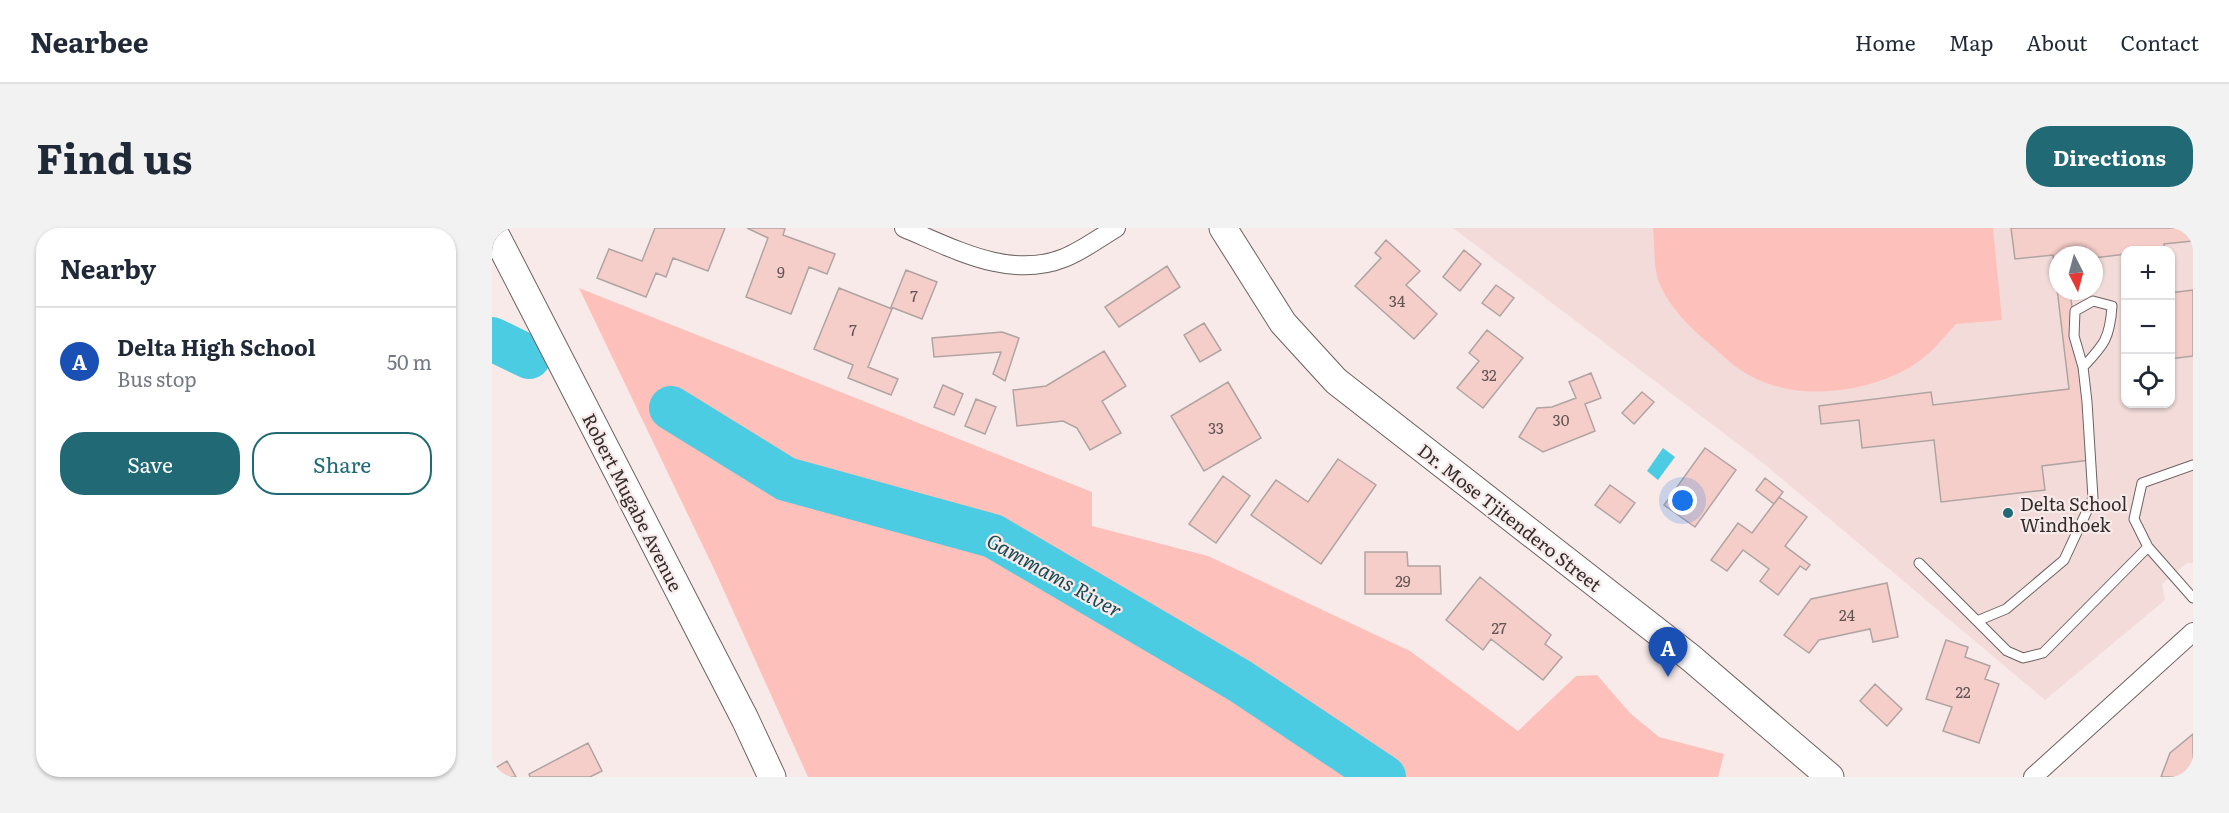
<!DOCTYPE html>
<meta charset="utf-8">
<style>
:root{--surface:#fff;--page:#f2f2f3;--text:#1f2937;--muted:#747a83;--line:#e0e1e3;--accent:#206975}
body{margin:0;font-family:Literata,serif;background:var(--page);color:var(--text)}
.controls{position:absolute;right:18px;top:18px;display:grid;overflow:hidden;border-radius:12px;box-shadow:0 2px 4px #0004}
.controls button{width:54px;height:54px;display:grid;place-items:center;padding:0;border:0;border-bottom:2px solid var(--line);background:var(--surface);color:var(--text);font:30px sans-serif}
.compass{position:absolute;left:1557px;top:18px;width:54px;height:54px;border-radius:50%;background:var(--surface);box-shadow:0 2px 4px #0004;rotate:174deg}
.you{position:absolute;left:1191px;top:273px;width:21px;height:21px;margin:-15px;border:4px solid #fff;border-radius:50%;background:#1a73e8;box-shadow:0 0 0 9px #1a73e833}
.badge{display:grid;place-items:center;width:39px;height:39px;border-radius:50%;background:var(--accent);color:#fff;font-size:20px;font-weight:700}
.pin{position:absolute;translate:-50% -50px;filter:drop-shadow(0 2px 3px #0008)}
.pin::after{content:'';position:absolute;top:32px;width:21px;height:18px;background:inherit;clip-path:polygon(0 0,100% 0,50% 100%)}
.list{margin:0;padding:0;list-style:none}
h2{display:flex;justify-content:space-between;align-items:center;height:78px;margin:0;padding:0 24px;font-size:26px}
h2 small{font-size:20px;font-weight:400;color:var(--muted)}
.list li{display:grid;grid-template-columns:39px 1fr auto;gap:18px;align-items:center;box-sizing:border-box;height:108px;padding:0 24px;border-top:2px solid var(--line)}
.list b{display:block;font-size:22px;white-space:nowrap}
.list p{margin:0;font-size:20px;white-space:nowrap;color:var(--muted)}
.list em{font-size:20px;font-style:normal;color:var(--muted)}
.actions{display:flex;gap:12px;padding:18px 24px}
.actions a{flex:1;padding:14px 0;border:2px solid var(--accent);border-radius:24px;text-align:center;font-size:21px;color:var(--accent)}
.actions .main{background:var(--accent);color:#fff}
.icon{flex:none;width:33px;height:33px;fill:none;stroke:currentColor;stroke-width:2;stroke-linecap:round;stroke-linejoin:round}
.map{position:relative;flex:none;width:1701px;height:549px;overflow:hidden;border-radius:24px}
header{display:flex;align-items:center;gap:36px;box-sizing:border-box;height:84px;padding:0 30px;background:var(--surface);border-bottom:2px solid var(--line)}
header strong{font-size:28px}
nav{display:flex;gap:33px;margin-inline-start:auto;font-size:21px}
.intro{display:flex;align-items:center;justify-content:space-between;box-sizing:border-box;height:144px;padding:0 36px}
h1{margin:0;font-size:42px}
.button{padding:15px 27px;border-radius:24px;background:var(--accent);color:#fff;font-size:21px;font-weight:700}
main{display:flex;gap:36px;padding:0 36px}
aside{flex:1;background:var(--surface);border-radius:24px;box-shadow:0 2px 4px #0004}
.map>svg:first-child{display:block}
.built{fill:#f2dbd9;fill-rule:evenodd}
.green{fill:#fec0ba}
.water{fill:#4ccce2}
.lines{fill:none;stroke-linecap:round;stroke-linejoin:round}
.river{stroke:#4ccce2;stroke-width:44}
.building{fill:#f5cdc9;stroke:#b0a4a2;stroke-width:1.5}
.lane-casing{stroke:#6d6261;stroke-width:11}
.street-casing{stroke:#6d6261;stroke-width:20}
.secondary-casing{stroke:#6d6261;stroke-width:29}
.lane{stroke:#fff;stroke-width:9}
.street{stroke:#fff;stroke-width:18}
.secondary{stroke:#fff;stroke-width:27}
.poi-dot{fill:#206975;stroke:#f8eae9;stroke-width:2}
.labels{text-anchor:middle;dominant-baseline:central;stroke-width:4.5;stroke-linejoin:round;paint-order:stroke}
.number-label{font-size:15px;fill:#635554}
.street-label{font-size:18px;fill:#322d2d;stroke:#f8eae9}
.poi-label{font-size:18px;fill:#322d2d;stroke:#f8eae9;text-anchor:start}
.water-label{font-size:20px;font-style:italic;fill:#144b55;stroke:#f8eae9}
</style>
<header>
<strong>Nearbee</strong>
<nav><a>Home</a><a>Map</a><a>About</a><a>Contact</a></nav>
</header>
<div class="intro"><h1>Find us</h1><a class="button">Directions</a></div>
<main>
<aside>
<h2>Nearby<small></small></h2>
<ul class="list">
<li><span class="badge" style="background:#1a4fb4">A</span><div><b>Delta High School</b><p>Bus stop</p></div><em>50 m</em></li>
</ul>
<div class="actions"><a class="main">Save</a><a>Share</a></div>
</aside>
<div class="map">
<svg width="1701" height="549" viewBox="0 0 1701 549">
<rect width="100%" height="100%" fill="#f8eae9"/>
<!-- built -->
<path class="built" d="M961 0H1701V335H1695L1670 356 1673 372 1553 472 1271 235ZM1634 22H1678V176H1634ZM1566 27H1602V63H1566Z"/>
<!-- green -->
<path class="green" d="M1161 0H1501L1510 92 1464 96C1450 112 1436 129 1417 140 1368 167 1296 175 1247 141 1237 134 1228 125 1219 117 1200 102 1176 78 1167 54 1161 39 1163 16 1161 0Z
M87 60 600 264V298L716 328 918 423 1026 503 1084 448 1105 447 1138 485 1167 509 1232 526 1226 549H316L223 343Z"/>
<!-- water -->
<path class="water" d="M1171 220 1183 229 1166 252 1155 243Z"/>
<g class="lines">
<!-- river -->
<path class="river" d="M0 111 37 129
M179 180 294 251 501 308 748 453 892 549"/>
</g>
<!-- building -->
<path class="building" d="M163 0H233L216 43 181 30 174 49 164 45 154 69 105 50 117 21 150 33Z
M255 0H290L293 1 291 7 343 26 335 46 317 39 299 86 254 69 276 10Z
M1519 0H1701V13L1672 16 1673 22H1634V26L1602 30V27H1566V63H1578L1598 232 1550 238 1553 262 1449 274 1442 212 1370 220 1367 192 1329 196 1327 178 1439 164 1441 177 1577 161 1561 27 1523 31Z
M894 12 928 43 914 57 945 86 922 111 863 58 889 30 883 25Z
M972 22 989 36 968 63 951 49Z
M675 38 688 59 627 99 613 79Z
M414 42 445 54 430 91 399 79Z
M1004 57 1022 70 1008 88 990 75Z
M347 60 400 81 376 139 406 151 399 167 356 150 361 137 322 121Z
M1701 62V128L1678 131V65Z
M712 95 729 122 708 134 692 107Z
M995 102 1031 130 991 180 965 160 987 133 977 125Z
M510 104 527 110 513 153 501 146 509 124 442 129 440 110Z
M612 123 634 158 610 173 629 205 598 222 585 200 571 193 525 198 521 162 554 158Z
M1099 145 1109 170 1093 176 1103 203 1051 224 1027 209 1045 180 1060 179 1084 170 1077 154Z
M736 154 769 210 712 243 679 188Z
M451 157 471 166 462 187 442 179Z
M1150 164 1162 174 1142 196 1130 185Z
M484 171 504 179 493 206 473 198Z
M1213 220 1244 242 1203 299 1172 277Z
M846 231 884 257 829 336 759 287 784 252 816 274Z
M731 248 758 268 724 315 697 296Z
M1273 250 1291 264 1282 276 1264 262Z
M1118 257 1143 275 1128 295 1103 277Z
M1287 269 1315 289 1293 318 1318 337 1314 342 1308 338 1286 367 1268 353 1277 341 1251 322 1235 343 1219 332 1246 295 1260 305Z
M873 324H915L916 338H948L949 366H873Z
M988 349 1059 407 1053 416 1070 429 1051 452 999 411 991 422 954 392Z
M1395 355 1406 409 1381 414 1378 401 1327 412 1317 425 1292 407 1319 371Z
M1454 412 1476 419 1473 429 1498 438 1493 451 1507 456 1487 515 1451 503 1460 479 1434 471Z
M1383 456 1410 481 1395 498 1368 473Z
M1701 506V549H1669L1678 525Z
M96 515 110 543 98 549H38L37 546Z
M15 533 24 549H0V542Z"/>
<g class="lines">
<!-- lane casing -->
<g class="lane-casing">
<path id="lane" d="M1591 139C1612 117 1618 110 1620 78L1601 73 1583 83 1582 108 1591 139 1595 174 1601 270 1572 332 1514 381 1485 393 1515 423 1531 430 1551 425 1656 319
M1701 237 1650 255 1642 291 1656 319 1701 370
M1427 335 1485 393"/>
</g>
<!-- street casing -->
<g class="street-casing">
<path id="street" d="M412 0C461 20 517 52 572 30 590 23 607 10 624 0
M1541 549 1701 404"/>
</g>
<!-- secondary casing -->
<g class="secondary-casing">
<path id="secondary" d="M0 0 253 491 280 549
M731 0 791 95 844 153 1199 430 1338 549"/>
</g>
<!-- lane -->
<use href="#lane" class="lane"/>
<!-- street -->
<use href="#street" class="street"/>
<!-- secondary -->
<use href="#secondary" class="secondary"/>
</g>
<!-- markers -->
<circle class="poi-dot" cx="1516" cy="285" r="6"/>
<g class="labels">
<!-- number labels -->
<g class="number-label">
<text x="289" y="43">9</text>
<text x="422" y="67">7</text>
<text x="905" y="72">34</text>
<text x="361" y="101">7</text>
<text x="997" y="146">32</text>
<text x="1069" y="191">30</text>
<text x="724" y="199">33</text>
<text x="911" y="352">29</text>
<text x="1355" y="386">24</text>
<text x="1007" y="399">27</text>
<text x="1471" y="463">22</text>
</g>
<!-- street labels -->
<g class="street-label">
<text transform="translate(141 274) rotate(63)">Robert Mugabe Avenue</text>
<text transform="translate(1018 289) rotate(38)">Dr. Mose Tjitendero Street</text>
</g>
<!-- poi labels -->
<g class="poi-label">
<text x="1528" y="275">Delta School<tspan x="1528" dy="21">Windhoek</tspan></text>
</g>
<!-- water labels -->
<g class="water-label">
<text transform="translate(563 346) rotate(29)">Gammams River</text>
</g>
</g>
</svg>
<div class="controls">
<button>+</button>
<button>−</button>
<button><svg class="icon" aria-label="locate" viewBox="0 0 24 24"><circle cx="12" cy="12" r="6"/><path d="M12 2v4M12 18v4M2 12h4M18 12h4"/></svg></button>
</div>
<svg class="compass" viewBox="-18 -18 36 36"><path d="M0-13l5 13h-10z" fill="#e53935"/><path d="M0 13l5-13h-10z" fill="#747a83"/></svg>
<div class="you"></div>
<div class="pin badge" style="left:1176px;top:449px;background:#1a4fb4">A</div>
</div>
</main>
